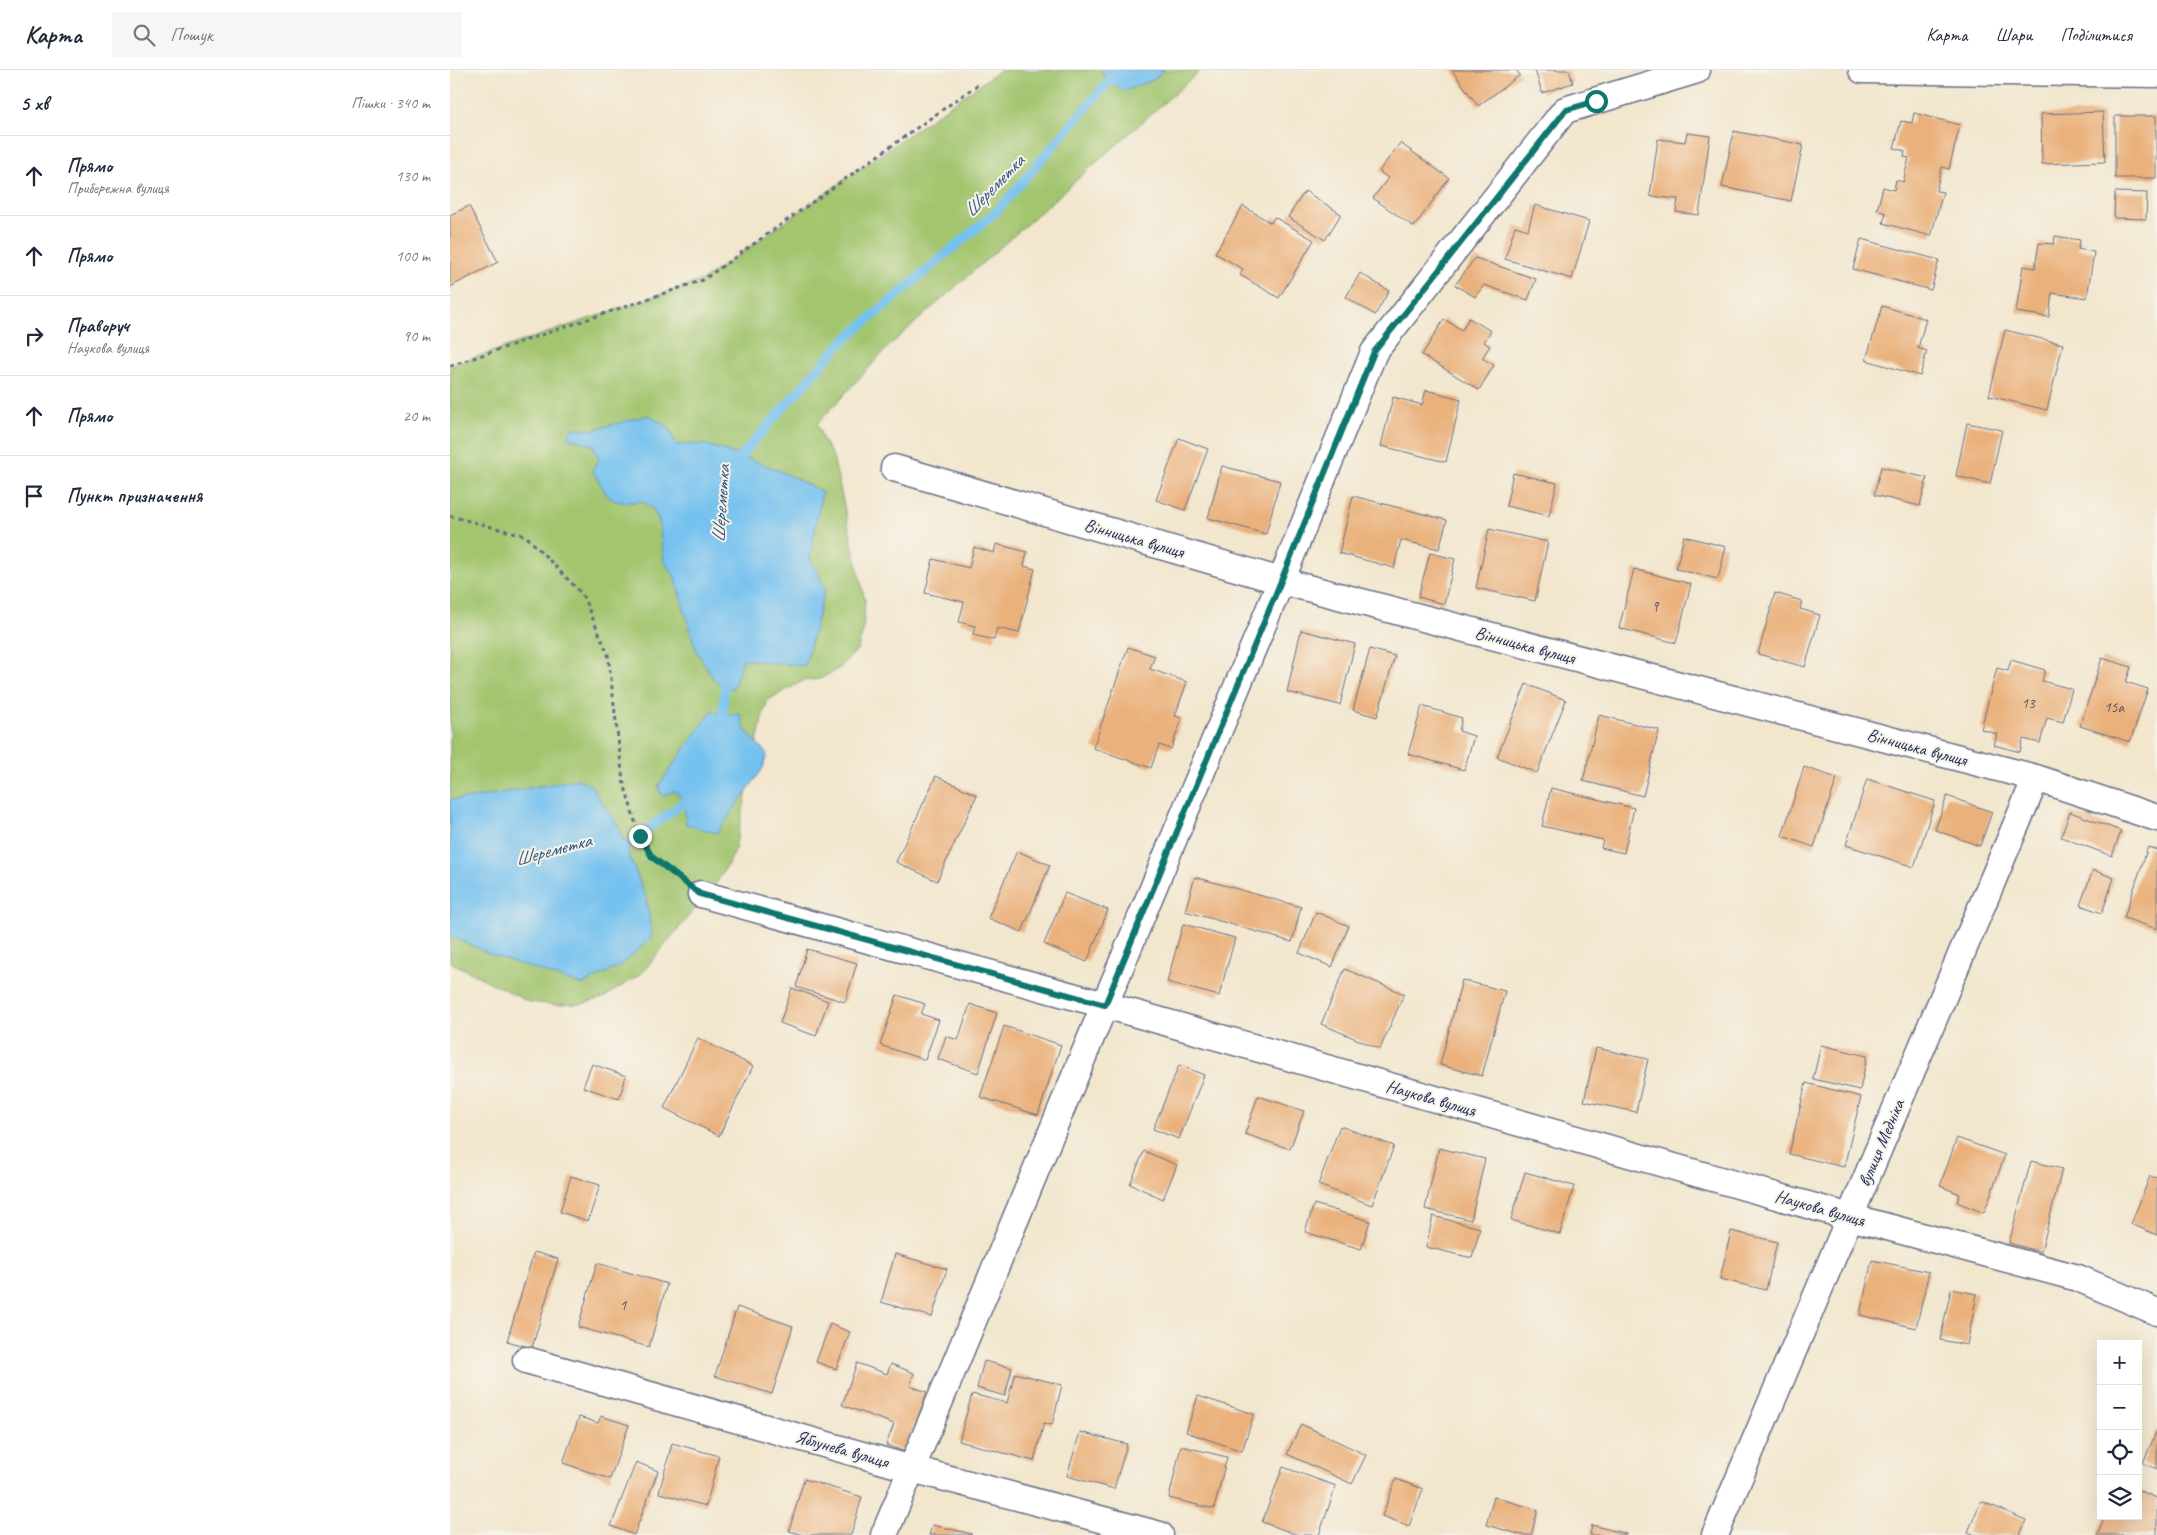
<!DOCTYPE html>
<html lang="uk">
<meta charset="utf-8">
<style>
:root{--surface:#fff;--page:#f6f6f7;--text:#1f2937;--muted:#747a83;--line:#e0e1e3}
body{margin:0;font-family:Caveat,sans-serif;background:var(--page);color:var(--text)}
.controls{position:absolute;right:15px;bottom:15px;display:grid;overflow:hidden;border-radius:0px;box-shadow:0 5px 20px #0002}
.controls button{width:45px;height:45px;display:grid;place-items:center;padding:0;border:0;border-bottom:1px solid var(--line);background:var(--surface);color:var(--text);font:25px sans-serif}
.stop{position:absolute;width:15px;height:15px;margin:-11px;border:4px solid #0f766e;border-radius:50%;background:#fff}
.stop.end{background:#0f766e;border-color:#fff;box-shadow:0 1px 5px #0008}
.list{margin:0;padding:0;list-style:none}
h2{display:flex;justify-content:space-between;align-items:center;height:65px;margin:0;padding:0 20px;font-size:21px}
h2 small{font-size:16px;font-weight:400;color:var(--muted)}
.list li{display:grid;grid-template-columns:32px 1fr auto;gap:15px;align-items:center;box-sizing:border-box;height:80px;padding:0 20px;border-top:1px solid var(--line)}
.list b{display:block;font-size:19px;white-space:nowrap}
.list p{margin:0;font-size:16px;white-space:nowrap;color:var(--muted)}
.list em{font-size:16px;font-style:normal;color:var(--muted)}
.icon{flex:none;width:28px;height:28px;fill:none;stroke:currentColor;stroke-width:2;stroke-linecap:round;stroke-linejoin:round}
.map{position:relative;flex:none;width:1707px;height:1465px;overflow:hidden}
header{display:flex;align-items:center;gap:30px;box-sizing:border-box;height:70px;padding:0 25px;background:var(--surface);border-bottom:1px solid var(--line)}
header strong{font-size:24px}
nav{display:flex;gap:28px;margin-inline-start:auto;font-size:18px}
.search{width:350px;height:45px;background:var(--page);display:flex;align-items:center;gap:12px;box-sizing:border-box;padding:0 18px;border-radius:0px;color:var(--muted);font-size:19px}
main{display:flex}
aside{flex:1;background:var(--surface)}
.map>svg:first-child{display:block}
.green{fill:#a2c56e;stroke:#5e7a66}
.water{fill:#75c1ef;stroke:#4878a6}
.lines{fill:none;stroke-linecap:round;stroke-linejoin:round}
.stream{stroke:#75c1ef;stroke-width:9}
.building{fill:#eab17b}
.minor-casing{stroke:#666f85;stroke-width:29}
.path{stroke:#666f85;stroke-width:3;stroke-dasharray:4 4;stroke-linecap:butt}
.minor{stroke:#fff;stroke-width:26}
.route{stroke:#0f766e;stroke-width:6}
.labels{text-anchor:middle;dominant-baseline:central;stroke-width:4;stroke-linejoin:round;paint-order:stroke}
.number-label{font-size:15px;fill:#4f5065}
.street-label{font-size:18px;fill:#1b2f5e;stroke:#f7f3e8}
.water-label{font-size:19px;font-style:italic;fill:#325482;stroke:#f7f3e8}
</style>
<header>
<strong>Карта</strong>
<div class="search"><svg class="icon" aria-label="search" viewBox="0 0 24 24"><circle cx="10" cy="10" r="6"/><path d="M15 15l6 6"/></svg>Пошук</div>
<nav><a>Карта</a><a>Шари</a><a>Поділитися</a></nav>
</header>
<main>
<aside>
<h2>5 хв<small>Пішки · 340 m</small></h2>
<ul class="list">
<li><svg class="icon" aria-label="ahead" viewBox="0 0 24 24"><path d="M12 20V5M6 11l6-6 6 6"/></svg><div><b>Прямо</b><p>Прибережна вулиця</p></div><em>130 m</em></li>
<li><svg class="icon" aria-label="ahead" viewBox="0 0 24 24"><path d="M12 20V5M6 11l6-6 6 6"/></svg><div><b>Прямо</b></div><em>100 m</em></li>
<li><svg class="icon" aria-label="right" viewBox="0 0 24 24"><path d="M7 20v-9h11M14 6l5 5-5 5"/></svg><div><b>Праворуч</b><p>Наукова вулиця</p></div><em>90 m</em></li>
<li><svg class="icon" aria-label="ahead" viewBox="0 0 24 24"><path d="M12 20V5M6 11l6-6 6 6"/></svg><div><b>Прямо</b></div><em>20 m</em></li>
<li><svg class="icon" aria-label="arrive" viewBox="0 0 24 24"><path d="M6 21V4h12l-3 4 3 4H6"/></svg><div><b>Пункт призначення</b></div></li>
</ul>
</aside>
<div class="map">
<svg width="1707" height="1465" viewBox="0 0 1707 1465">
<rect width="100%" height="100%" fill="#f7f3e8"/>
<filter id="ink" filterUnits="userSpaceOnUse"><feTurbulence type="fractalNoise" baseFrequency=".02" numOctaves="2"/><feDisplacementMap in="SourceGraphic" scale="10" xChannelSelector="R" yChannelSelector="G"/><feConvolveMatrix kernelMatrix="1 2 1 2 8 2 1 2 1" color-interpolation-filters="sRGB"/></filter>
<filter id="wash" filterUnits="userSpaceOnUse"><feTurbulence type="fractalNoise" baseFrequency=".0096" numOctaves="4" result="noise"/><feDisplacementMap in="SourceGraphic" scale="20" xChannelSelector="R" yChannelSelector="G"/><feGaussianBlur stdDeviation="1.12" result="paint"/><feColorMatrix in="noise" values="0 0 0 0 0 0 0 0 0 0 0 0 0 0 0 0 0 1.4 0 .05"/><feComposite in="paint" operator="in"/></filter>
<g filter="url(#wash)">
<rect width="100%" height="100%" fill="#f2e6cd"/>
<!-- green -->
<path class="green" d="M550 0H751L441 274 367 354 374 372 383 386 415 531 413 562 407 580 390 598 370 609 353 611 318 630 313 644 284 784 267 812 191 904 153 928 131 934 106 935 79 932 0 892V296L253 210Z"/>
<!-- water -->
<path class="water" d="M651 0H714L703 10 675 21 658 12Z
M199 345 219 358 226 375 254 374 291 386 328 400 372 422 360 487 375 518 355 596 293 589 283 619 265 611 246 580 224 505 214 492 209 451 203 439 192 431C156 435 160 429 142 400L149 390 143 375 118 368 123 358 142 360Z
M262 641 273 644H290L294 659 317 684 313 698 267 763 236 754 234 732 225 721 212 726 208 716Z
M128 709 141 716 167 754 196 828 202 867 172 895 132 915 45 886 0 866V730L29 727Z"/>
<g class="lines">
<!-- stream -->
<path class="stream" d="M290 397 291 386 391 273 548 140 658 12 671 0
M269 653 273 644 275 604
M163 780 174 777 234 732 238 722"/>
</g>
<g id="blocks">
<!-- building -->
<path class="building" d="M1002 0H1066L1070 5 1028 36Z
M1085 0H1119L1123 13 1092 23Z
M1653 42 1655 92 1592 94 1591 44Z
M1464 43 1510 55 1499 99 1492 97 1486 121 1493 122 1481 166 1433 153 1436 143 1427 140 1433 117 1444 120 1446 110 1453 112 1459 88 1454 87 1455 81 1444 78 1451 51 1462 53Z
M1665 46H1706V108H1665Z
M1284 61 1353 75 1341 131 1272 117Z
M1237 63 1260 66 1249 145 1226 142 1228 129 1200 126 1208 69 1235 72Z
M950 73 999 108 964 157 923 128 938 108 929 101Z
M855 121 891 144 875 170 838 147Z
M1665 122 1697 123 1696 149 1664 148Z
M1085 135 1139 151 1122 209 1055 189 1065 156 1078 160Z
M19 136 48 192 0 217V145Z
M793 136 821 153 824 147 864 170 829 228 790 205 793 199 765 183Z
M1605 166 1630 170 1628 179 1644 182 1637 228 1602 223 1599 247 1566 242 1573 196 1585 198 1589 173 1604 174Z
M1411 169 1489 190 1481 220 1403 199Z
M1025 188 1086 209 1078 230 1034 215 1025 227 1005 215Z
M910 203 939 221 925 245 896 227Z
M1432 236 1476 249 1468 278 1477 281 1470 306 1416 290Z
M1019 248 1041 261 1034 272 1040 276 1032 288 1044 295 1029 320 972 285 994 249 1012 260Z
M1555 260 1613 274 1597 340 1539 326Z
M976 320 1011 329 996 392 931 376 943 327 972 335Z
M1517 353 1552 360 1540 414 1506 406Z
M729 368 758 379 735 440 706 430Z
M772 396 830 411 816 464 758 448Z
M1431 397 1477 408 1470 436 1424 425Z
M1063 403 1107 413 1099 446 1056 436Z
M903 426 997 450 989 479 951 470 944 498 889 483Z
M1039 459 1098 472 1085 531 1026 518Z
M1234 466 1276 477 1268 509 1226 499Z
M546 474 577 482 574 496 585 499 569 563 547 558 544 570 523 565 525 556 509 552 514 532 475 523 483 489 519 498 524 477 544 483Z
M980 483 1005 489 994 534 968 527Z
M1184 499 1241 514 1226 573 1169 558Z
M1325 523 1352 531 1350 539 1370 545 1355 597 1308 584Z
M851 560 905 574 890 635 837 622Z
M678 577 705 586 700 599 737 612 725 646 732 648 721 679 709 675 701 698 643 678Z
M920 579 945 586 927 647 903 640Z
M1652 588 1681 597 1676 612 1698 619 1680 672 1630 656Z
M1561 590 1595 600 1592 611 1622 619 1613 652 1597 648 1590 673 1573 669 1570 682 1544 675 1547 664 1531 659 1547 598 1558 601Z
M1076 614 1116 630 1087 703 1047 687Z
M972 636 1012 648 1009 661 1024 666 1014 700 958 684Z
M1149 645 1209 660 1193 726 1133 711Z
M1354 697 1387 708 1364 777 1332 766Z
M486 706 527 725 487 811 446 792Z
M1417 709 1485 731 1464 797 1396 775Z
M1101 718 1184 738 1174 783 1151 778 1153 770 1092 756Z
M1497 726 1542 742 1530 776 1485 760Z
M1620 742 1671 761 1662 786 1611 767Z
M1698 777 1707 780V859L1674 848Z
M567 781 600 795 572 862 538 848Z
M1643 800 1664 808 1652 843 1630 835Z
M745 807 851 837 842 872 735 841Z
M615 823 658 840 637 892 594 874Z
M866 842 899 856 882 897 849 883Z
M733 854 785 868 769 926 717 912Z
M357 879 407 893 395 932 346 917Z
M895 899 954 924 930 979 871 954Z
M1012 910 1055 921 1032 1006 990 995Z
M342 918 378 931 366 966 330 953Z
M447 925 475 934 471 944 489 950 475 990 430 975Z
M520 934 547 943 528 1003 488 989 496 966 508 970Z
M554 956 611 975 588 1045 530 1027Z
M248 968 303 996 269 1066 214 1038Z
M1371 975 1417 986 1410 1020 1363 1009Z
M1146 978 1198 989 1186 1042 1134 1031Z
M142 994 176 1006 169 1029 133 1017Z
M729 995 754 1005 729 1069 703 1059Z
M1356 1013 1411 1027 1394 1097 1339 1084Z
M808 1026 854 1041 840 1079 795 1064Z
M890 1056 944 1076 922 1135 868 1115Z
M1507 1068 1555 1085 1534 1143 1507 1132 1510 1124 1490 1116Z
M989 1078 1035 1089 1021 1150 975 1139Z
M694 1081 727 1095 713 1129 680 1114Z
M1581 1091 1612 1099 1591 1182 1559 1173Z
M1075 1102 1124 1116 1110 1164 1061 1150Z
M121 1106 150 1115 138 1151 110 1142Z
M1700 1106 1707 1108V1165L1681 1154Z
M864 1134 920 1151 911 1179 855 1162Z
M983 1146 1030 1158 1022 1188 976 1177Z
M1281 1161 1327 1172 1316 1220 1270 1209Z
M84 1182 108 1189 82 1278 57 1271Z
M445 1184 497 1199 482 1247 431 1232Z
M1422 1190 1479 1202 1466 1258 1410 1245Z
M147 1193 217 1214 199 1277 128 1257Z
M1501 1219 1527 1224 1517 1275 1490 1270Z
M287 1237 343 1256 322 1324 265 1306Z
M380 1254 400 1262 386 1299 366 1292Z
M534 1291 562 1298 555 1326 527 1318Z
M407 1293 437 1304 441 1294 464 1303 460 1316 477 1322 456 1382 436 1375 444 1354 392 1335Z
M565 1303 612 1315 602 1355 594 1353 584 1391 509 1371 522 1324 557 1333Z
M748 1326 804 1344 792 1381 736 1362Z
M151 1346 179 1355 160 1409 113 1393 129 1347 148 1353Z
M851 1354 916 1385 902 1414 837 1384Z
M1707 1360V1399L1693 1393Z
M630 1362 677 1374 664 1419 617 1406Z
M222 1373 269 1386 256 1436 209 1423Z
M731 1376 777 1387 764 1439 719 1428Z
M186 1392 208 1401 184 1465 161 1456Z
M833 1397 886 1416 869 1465H848L812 1452Z
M354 1409 412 1427 401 1465H353L339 1461Z
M946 1409 973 1419 959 1456 932 1446Z
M1688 1420 1707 1428V1465H1647L1655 1446H1688Z
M1044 1427 1088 1440 1081 1465H1072L1036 1455Z
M1531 1431 1576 1450 1570 1465H1525L1518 1462Z
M482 1455 522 1464 521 1465H479Z
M1142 1455 1176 1464V1465H1140Z"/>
</g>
</g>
<g filter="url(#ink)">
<use href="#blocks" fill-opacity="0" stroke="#666f85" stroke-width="1"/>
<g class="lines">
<!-- minor casing -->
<g class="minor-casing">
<path id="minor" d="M1412 0 1707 4
M444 398 831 511 1586 708 1707 748
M251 824 655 935 1400 1147 1628 1208 1707 1242
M76 1290 462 1399 710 1465
M434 1465 831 511 924 282 1115 40 1247 0
M1265 1465 1586 708"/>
</g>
<!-- path -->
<path class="path" d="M0 296 253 210 530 13
M0 446 76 466 132 524 158 584 173 710 189 765 202 787 228 807"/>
<!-- minor -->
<use href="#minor" class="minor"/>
</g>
</g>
<g class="lines" filter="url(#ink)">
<!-- route -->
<path class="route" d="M190 766 202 787 250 824 655 935 831 511 924 282 1116 40 1146 31"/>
</g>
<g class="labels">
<!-- number labels -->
<g class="number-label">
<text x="1205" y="536">9</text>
<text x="1578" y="633">13</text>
<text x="1664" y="637">15а</text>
<text x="173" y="1235">1</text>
</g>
<!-- street labels -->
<g class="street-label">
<text transform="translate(684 468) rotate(16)">Вінницька вулиця</text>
<text transform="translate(1075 575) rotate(15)">Вінницька вулиця</text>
<text transform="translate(1467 677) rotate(15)">Вінницька вулиця</text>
<text transform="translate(981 1028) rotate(16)">Наукова вулиця</text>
<text transform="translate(1431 1073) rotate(-67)">вулиця Медніка</text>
<text transform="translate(1370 1138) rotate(16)">Наукова вулиця</text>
<text transform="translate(392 1379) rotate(16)">Яблунева вулиця</text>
</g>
<!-- water labels -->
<g class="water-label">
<text transform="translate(544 116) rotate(-46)">Шереметка</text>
<text transform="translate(271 434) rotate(-86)">Шереметка</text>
<text transform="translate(103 780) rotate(-15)">Шереметка</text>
</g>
</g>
</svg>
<div class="controls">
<button>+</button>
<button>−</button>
<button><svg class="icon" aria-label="locate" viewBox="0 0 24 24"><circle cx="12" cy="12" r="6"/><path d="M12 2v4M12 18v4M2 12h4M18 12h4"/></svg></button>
<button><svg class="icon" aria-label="layers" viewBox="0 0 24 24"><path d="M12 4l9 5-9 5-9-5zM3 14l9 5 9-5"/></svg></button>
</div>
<div class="stop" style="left:1146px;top:31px"></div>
<div class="stop end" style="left:190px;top:766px"></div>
</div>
</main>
